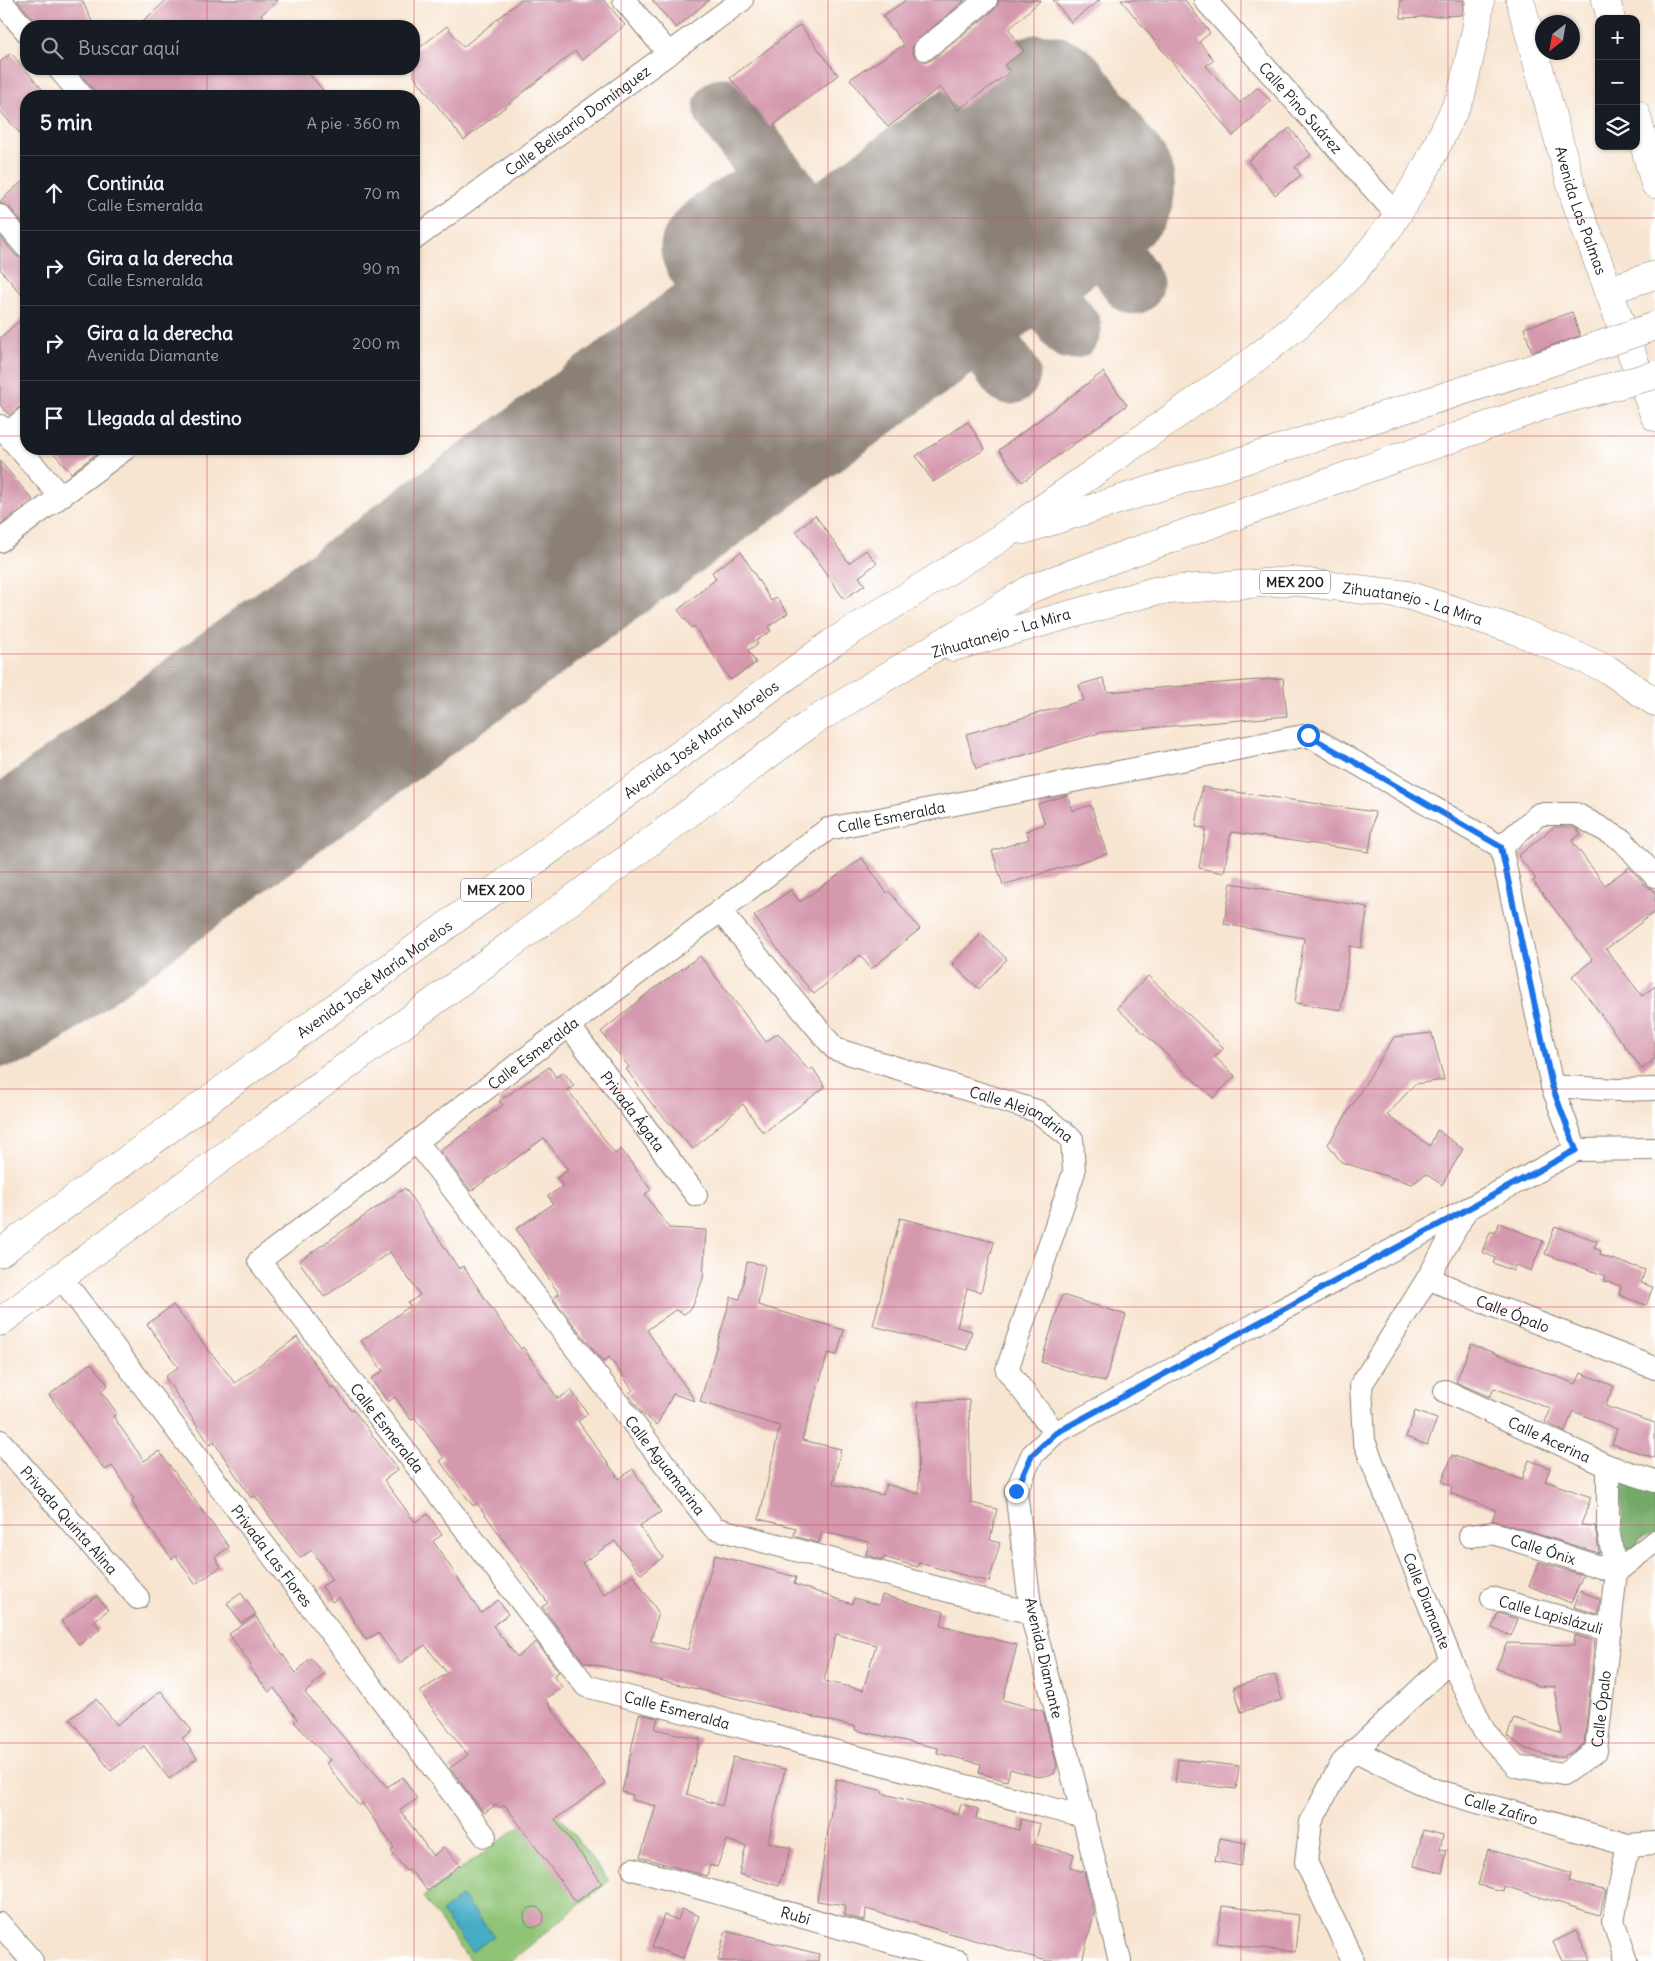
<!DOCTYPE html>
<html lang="es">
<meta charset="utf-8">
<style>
:root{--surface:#171b24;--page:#20242c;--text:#f1f3f6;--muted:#9ea1a6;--line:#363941}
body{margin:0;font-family:Delius,sans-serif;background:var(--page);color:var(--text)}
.controls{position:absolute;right:15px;top:15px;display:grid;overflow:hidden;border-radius:10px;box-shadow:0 1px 4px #0004}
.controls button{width:45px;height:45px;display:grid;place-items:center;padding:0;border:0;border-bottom:1px solid var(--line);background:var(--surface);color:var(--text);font:25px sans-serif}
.compass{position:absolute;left:1535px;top:15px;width:45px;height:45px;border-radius:50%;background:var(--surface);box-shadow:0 1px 4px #0004;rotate:211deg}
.stop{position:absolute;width:15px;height:15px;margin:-11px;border:4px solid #1a73e8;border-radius:50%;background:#fff}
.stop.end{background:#1a73e8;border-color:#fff;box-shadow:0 1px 5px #0008}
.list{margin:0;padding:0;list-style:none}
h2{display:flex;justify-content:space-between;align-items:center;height:65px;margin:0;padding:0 20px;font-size:21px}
h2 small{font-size:16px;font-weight:400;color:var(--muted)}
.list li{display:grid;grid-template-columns:32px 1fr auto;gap:15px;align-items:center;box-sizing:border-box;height:75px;padding:0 20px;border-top:1px solid var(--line)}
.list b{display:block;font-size:19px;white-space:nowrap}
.list p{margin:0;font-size:16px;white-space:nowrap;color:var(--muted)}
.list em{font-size:16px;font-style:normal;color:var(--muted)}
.icon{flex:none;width:28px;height:28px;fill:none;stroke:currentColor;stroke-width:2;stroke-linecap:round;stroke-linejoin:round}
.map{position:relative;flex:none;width:1655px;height:1961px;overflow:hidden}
.search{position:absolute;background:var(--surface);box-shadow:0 1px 4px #0004;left:20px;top:20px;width:400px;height:55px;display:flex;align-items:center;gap:12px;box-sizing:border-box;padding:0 18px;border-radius:20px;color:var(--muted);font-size:19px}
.panel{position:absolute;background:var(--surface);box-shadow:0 1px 4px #0004;left:20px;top:90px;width:400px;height:365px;border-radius:20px}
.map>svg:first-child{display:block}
.green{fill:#8fc476;stroke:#567049}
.forest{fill:#73aa67;stroke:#486342}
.water{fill:#47acc6;stroke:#326471}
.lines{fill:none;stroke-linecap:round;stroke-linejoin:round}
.taxiway{stroke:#8a8076;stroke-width:61}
.runway{stroke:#8a8076;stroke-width:152}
.building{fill:#d599ae;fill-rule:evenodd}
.minor-casing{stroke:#8a8076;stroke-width:24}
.major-casing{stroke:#8a8076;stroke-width:29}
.highway-casing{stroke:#8a8076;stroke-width:29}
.minor{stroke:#fff;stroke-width:22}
.major{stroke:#fff;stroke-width:28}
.highway{stroke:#fff;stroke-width:28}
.highway-bridge-casing{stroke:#8a8076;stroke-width:29;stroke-linecap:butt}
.highway-bridge{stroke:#fff;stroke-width:28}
.route{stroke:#1a73e8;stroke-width:6}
.grid{fill:none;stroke:#d1495b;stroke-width:1;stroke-opacity:0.55}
.labels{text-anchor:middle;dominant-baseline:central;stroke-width:5;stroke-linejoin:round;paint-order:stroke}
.shield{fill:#fff;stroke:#606060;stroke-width:1}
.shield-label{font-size:14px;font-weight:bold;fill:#1c1c1c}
.street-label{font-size:15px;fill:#1c1c1c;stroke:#fff}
</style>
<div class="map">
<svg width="1655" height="1961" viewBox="0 0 1655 1961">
<rect width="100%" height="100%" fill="#fff"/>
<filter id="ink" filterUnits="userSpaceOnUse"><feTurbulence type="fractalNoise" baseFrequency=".02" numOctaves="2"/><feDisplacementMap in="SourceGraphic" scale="10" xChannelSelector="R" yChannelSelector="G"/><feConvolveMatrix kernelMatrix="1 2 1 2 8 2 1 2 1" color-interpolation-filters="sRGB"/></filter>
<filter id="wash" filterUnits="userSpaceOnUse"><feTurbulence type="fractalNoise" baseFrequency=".0096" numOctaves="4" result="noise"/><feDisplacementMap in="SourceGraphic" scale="20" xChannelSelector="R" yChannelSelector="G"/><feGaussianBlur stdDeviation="1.12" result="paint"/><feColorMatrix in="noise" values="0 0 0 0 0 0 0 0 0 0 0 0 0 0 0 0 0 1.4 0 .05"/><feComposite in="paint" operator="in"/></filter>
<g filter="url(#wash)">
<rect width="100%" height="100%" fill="#f8e5d1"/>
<!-- green -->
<path class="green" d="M550 1804 609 1881 511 1961H470L423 1897Z"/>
<!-- forest -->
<path class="forest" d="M1621 1484 1655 1491V1533L1640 1539 1633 1550 1623 1548Z"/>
<!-- water -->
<path class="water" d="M462 1896 494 1936 472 1952 441 1912Z"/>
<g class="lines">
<!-- taxiway -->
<path class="taxiway" d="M724 108 841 266C847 285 849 300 839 318
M1006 191C1020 185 1040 181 1055 188 1080 200 1116 260 1133 284
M734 207C726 224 742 239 751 251
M944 237C971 222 991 229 1012 250L1071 329
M708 281C702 271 690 257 691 246 693 227 746 199 762 188L771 185 783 186
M876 288C924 258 944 284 971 321 984 339 997 356 1010 374"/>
<!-- runway -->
<path class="runway" d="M0 875 1042 110 1099 187 0 991"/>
</g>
<g id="blocks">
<!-- building -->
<path class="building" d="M17 0H82L94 26H39Z
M167 0H278L261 15 270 26H137Z
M521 0H604L625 25 583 60 575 51 464 140 414 76V52L447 26 463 47Z
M652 0H709L676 28Z
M906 0H965L913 44 912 51 915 57 927 62 933 59 994 10 999 0H1041L1009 29 1024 51 1004 65 1010 72 958 110 940 87 888 127 850 79 904 45 883 16Z
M1053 0H1100L1071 22Z
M1121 0H1185L1210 33 1199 42 1214 60 1206 66 1240 103 1258 87 1271 101 1233 136Z
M1400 0H1464L1462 15 1401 18Z
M800 25 838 75 770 128 730 78Z
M11 53 48 96H26V140L0 111V62Z
M76 69H305L328 96H99Z
M1290 128 1311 155 1295 167 1301 175 1275 195 1248 161Z
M26 178V227L10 208 0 203V201Z
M0 236 16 256 26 260V300L0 269Z
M1572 312 1580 336 1532 352 1524 328Z
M26 315V405L18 408 9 415 0 405V338Z
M1103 372 1127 405 1022 482 999 450Z
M968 422 985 449 933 482 916 456Z
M50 449H103L71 473Z
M0 461 33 500 0 525Z
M815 515 849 563 866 550 877 563 859 577 865 585 844 599 796 531Z
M741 552 771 601 776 597 788 613 768 627 771 631 756 641 758 644 748 650 756 663 730 680 694 626 692 628 678 610 716 579 712 572Z
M1103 678 1108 692 1283 678 1287 716 1103 732 976 769 966 734 1084 700 1079 685Z
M1202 787 1375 812 1369 852 1231 832 1224 873 1199 868 1206 828 1196 827Z
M1068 795 1072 811 1091 805 1107 854 1003 885 992 851 1029 839 1026 831 1045 824 1038 804Z
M1554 827H1573L1578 830 1581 834 1572 841 1605 885 1629 867 1645 885 1655 891V912L1606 949 1642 996 1655 986V1059L1642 1069 1572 976 1593 960 1533 881 1536 879 1518 856Z
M862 858 887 893 889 891 920 929 871 969 860 955 814 994 786 961 754 916 791 890 800 902Z
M1231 883 1368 907 1361 948 1350 946 1341 1010 1295 1003 1304 938 1224 924Z
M981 934 1007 959 979 989 952 964Z
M700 956 766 1042 778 1033 809 1071 813 1068 825 1087 763 1133 743 1104 693 1149 652 1104 626 1069 629 1067 601 1032 648 993Z
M1148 976 1224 1048 1215 1057 1235 1076 1213 1098 1117 1008Z
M1432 1033 1444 1080 1415 1084 1387 1115 1430 1146 1437 1130 1463 1149 1442 1185 1426 1174 1412 1184 1341 1162 1328 1144 1394 1037Z
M549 1067 556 1077 564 1072 574 1086 568 1090 615 1154 621 1149 651 1190 645 1194 669 1228 706 1230 703 1279 692 1308 684 1314 675 1310 647 1330 695 1401 673 1394 657 1425 642 1413 628 1394 633 1390 609 1357 603 1362 553 1298 559 1294 516 1229 553 1204 548 1196 563 1186 557 1178 568 1170 544 1138 471 1191 440 1151 503 1105 499 1101Z
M405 1188 459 1269 463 1266 501 1322 521 1349 523 1347 558 1399 571 1390 588 1414 578 1421 619 1479 633 1469 661 1512 639 1526 663 1557 641 1574 615 1541 582 1563 604 1595 633 1575 658 1612 651 1641 688 1650 715 1555 796 1577 794 1584 852 1604 854 1598 879 1605 882 1595 944 1612 941 1625 1017 1645 1003 1700 1043 1711 1057 1766 1054 1774 1038 1777 1010 1769 1007 1781 979 1773 981 1764 937 1753 938 1748 855 1730 856 1727 584 1662 542 1607 548 1603 477 1503 473 1506 440 1461 444 1458 415 1418 411 1420 395 1397 388 1402 371 1379 383 1371 361 1341 410 1306 408 1303 420 1295 390 1252 324 1297 299 1261ZM836 1634 876 1645 863 1690 824 1681Z
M900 1218 994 1242 981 1292 967 1288 957 1327 972 1331 967 1350 873 1326Z
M1499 1223 1543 1241 1531 1271 1515 1265 1513 1271 1493 1263 1495 1258 1482 1252 1490 1232H1496Z
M1555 1226 1597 1241 1594 1248 1601 1251 1600 1255 1645 1270 1641 1283 1653 1287 1646 1305 1619 1295 1621 1286 1604 1281 1606 1276 1545 1254Z
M747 1262 765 1265 758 1305 844 1330 837 1355 828 1353 802 1440 841 1449 833 1484 883 1495 886 1484 919 1494 917 1402 969 1400 971 1503 997 1509 990 1540 1000 1543 989 1582 919 1563 918 1567 884 1557 883 1560 866 1555 869 1542 822 1532 819 1543 794 1536 796 1528 759 1519 780 1426 700 1402 731 1297 740 1299Z
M1062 1295 1126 1315 1105 1382 1041 1362Z
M173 1305 235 1383 297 1337 332 1389 334 1387 351 1410 353 1409 398 1470 384 1480 415 1522 428 1514 442 1535 433 1541 481 1613 498 1600 508 1614 493 1626 517 1657 536 1642 559 1672 553 1676 562 1687 545 1699 606 1784 555 1819 602 1883 576 1902 505 1805 499 1808 497 1804 484 1813 450 1768 468 1755 420 1692 447 1673 425 1645 400 1663 378 1633 366 1640 339 1597 332 1602 322 1586 332 1580 312 1550 300 1558 255 1496 251 1498 214 1442 210 1445 165 1377 178 1367 147 1324Z
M1471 1344 1576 1384 1581 1373 1614 1386 1605 1406 1655 1423V1458L1612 1444 1617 1429 1573 1411 1565 1432 1545 1422 1551 1409 1494 1388 1490 1397 1456 1382Z
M91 1363 108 1385 101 1391 117 1413 113 1416 144 1461 159 1451 229 1547 215 1557 221 1567 195 1584 176 1556 172 1559 145 1522 131 1501 134 1499 112 1466 105 1470 49 1395Z
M1415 1411 1437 1419 1427 1445 1406 1437Z
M1452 1455 1522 1480 1529 1460 1550 1468 1545 1481 1591 1497 1581 1525 1595 1526 1599 1553 1492 1520 1496 1510 1450 1493 1452 1486 1442 1482Z
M1539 1562 1583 1575 1571 1603 1529 1586Z
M1580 1591 1600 1599 1598 1614 1574 1607Z
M241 1593 256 1614 241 1623 227 1603Z
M97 1596 108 1610 94 1621 100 1629 79 1645 61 1621Z
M1498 1613 1518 1619 1511 1636 1492 1628Z
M255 1616 296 1673 310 1658 325 1673 305 1693 387 1787 403 1777 417 1799 400 1810 433 1856 444 1847 460 1865 428 1891 409 1869 406 1871 391 1851 394 1848 383 1832 362 1803 359 1806 326 1763 330 1760 294 1722 297 1719 274 1688 269 1692 249 1667 251 1665 229 1634Z
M1575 1635 1595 1641 1584 1744 1563 1757 1542 1754 1524 1748 1507 1736 1514 1718 1562 1734 1555 1687 1538 1686 1496 1668 1507 1643 1574 1645Z
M1275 1675 1282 1700 1241 1712 1234 1687Z
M161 1691 192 1731 182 1738 197 1758 169 1779 144 1746 111 1771 70 1719 96 1699 117 1725Z
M639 1714 658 1718 655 1729 700 1739 687 1794 722 1806 733 1757 785 1769 768 1842 791 1848 779 1886 739 1874 746 1846 727 1840 717 1867 710 1865 707 1876 640 1857 656 1806 632 1800 633 1795 622 1792Z
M1178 1759 1239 1766 1236 1789 1175 1782Z
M836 1779 883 1791 882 1793 958 1815 961 1804 978 1809 976 1819 1019 1830 1021 1819 1040 1824 1035 1844 1074 1854 1070 1868 1084 1872 1094 1914 1082 1961H1047L866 1909 865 1921 844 1915 845 1905 817 1901Z
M1423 1830 1443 1835 1440 1849 1447 1850 1442 1873 1414 1866Z
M1220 1838 1246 1843 1241 1866 1215 1861Z
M1488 1849 1571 1874 1569 1881 1606 1891 1599 1915 1504 1886 1503 1891 1478 1885Z
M1222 1906 1299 1915 1295 1952 1217 1943Z
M524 1917a10 10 0 1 1 20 0a10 10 0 1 1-20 0Z
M682 1909 699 1916 683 1958 652 1947 664 1915 678 1920Z
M725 1931 819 1954 818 1961H718Z
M1576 1931 1591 1961H1562L1553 1942Z"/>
</g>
</g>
<g filter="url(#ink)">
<use href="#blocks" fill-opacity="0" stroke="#8a8076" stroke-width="1"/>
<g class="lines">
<!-- minor casing -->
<g class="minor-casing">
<g id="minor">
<path d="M0 0 26 31"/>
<path d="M624 0 669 54"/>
<path id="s1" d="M1205 0 1397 215"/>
<path d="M925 49 986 0"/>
<path d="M59 69 82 96"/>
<path d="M0 216 26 247"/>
<path id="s2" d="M414 239 742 0"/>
<path d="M0 426 60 496"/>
<path d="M7 434 26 418"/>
<path d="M0 541 125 449"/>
<path d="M1501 847 1539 814H1576L1622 840 1655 876"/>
<path id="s3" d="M720 911 835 1049 1037 1111 1072 1139 1074 1172 1007 1370 1055 1433"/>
<path id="s4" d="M570 1027 696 1195"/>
<path d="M1552 1086 1617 1090 1655 1089"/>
<path id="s5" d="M416 1141 714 1528 1031 1613"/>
<path id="s6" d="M60 1276 485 1836"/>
<path id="s7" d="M1428 1278 1476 1299 1655 1368"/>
<path id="s8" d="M1445 1391 1608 1466 1655 1481"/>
<path id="s9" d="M0 1441 138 1598"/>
<path id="s10" d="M1470 1536 1493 1533 1616 1572 1608 1529V1466"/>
<path id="s11" d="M1492 1598 1611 1631"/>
<path id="s12" d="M1451 1660 1484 1731 1516 1766 1563 1774 1596 1751 1616 1572 1655 1541"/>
<path id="s13" d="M1354 1750 1432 1789 1628 1845 1655 1843"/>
<path id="s14" d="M1084 1817 586 1686 259 1261 828 829 1308 735 1501 847 1552 1086 1576 1150"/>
<path id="s15" d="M633 1869 958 1961"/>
<path d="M0 1924 32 1961"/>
<path d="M1120 1961 1031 1613 1016 1491 1032 1455 1055 1433 1576 1150 1655 1149"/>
<path d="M1353 1961 1306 1862 1311 1822 1342 1763 1451 1660 1364 1441 1361 1385 1428 1278 1465 1212"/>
<path d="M1627 1961 1613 1921 1628 1845"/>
</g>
</g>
<!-- major casing -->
<g class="major-casing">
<g id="major">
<path id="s16" d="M1520 0 1575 199 1655 417"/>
<path d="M1606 0 1611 19"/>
<path d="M1636 114 1655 184"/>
</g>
</g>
<!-- highway casing -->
<g class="highway-casing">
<g id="highway">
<path d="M1609 290 1655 275"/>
<path d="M1024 530 1531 369"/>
<path id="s17" d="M953 647 1155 591 1291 581 1407 595 1518 631 1607 669 1655 702"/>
<path id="s18" d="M0 1253 832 643 999 539 1250 363 1298 325 1352 274 1391 225 1427 166 1461 96 1477 25 1480 0"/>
<path d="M0 1322 811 723 1032 588 1551 403"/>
</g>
</g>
<!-- minor -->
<use href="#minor" class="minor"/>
<!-- major -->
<use href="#major" class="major"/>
<!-- highway -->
<use href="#highway" class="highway"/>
<!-- highway-bridge casing -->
<g class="highway-bridge-casing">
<path id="highway-bridge" d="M1531 369 1655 326
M1551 403 1655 375"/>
</g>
<!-- highway-bridge -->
<use href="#highway-bridge" class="highway-bridge"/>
</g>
</g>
<g class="lines" filter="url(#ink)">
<!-- route -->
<path class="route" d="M1016 1491 1032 1455 1056 1433 1576 1150 1552 1086 1501 847 1308 735"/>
</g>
<!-- grid -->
<path class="grid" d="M207 0V26M414 0V26M621 0V1961M828 0V1961M1034 0V1961M1241 0V1961M1448 0V1961M414 26V69M207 69V96M414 69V96M414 96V449M0 218H26M414 218H1655M0 436H26M414 436H1655M207 449V1961M414 449V1961M0 654H1655M0 872H1655M0 1089H1655M0 1307H1655M0 1525H1655M0 1743H1655"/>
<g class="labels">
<!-- shield labels -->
<g class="shield">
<rect x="1260" y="570.5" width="70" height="23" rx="4"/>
<rect x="461" y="878.5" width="70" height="23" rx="4"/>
</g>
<g class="shield-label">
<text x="1295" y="582">MEX 200</text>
<text x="496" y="890">MEX 200</text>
</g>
<!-- street labels -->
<g class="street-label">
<text stroke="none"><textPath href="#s1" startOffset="144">Calle Pino Suárez</textPath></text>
<text stroke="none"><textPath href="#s2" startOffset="202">Calle Belisario Domínguez</textPath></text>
<text stroke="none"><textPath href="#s16" startOffset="219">Avenida Las Palmas</textPath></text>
<text stroke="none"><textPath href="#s17" startOffset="470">Zihuatanejo - La Mira</textPath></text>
<text transform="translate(1001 633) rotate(-16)">Zihuatanejo - La Mira</text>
<text stroke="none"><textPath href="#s18" startOffset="869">Avenida José María Morelos</textPath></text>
<text stroke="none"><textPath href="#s14" startOffset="1830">Calle Esmeralda</textPath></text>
<text stroke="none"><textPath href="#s18" startOffset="464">Avenida José María Morelos</textPath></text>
<text stroke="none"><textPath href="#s14" startOffset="1395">Calle Esmeralda</textPath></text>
<text stroke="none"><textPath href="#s4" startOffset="105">Privada Ágata</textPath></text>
<text stroke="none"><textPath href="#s3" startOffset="378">Calle Alejandrina</textPath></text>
<text stroke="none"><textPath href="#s7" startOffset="92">Calle Ópalo</textPath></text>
<text transform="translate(387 1428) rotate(52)">Calle Esmeralda</text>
<text stroke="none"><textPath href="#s8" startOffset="115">Calle Acerina</textPath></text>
<text stroke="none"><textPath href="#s5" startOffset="409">Calle Aguamarina</textPath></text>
<text stroke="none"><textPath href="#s9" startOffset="105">Privada Quinta Alina</textPath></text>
<text stroke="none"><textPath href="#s10" startOffset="76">Calle Ónix</textPath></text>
<text stroke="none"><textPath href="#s6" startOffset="351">Privada Las Flores</textPath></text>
<text transform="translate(1427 1601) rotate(68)">Calle Diamante</text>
<text stroke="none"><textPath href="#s11" startOffset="61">Calle Lapislázuli</textPath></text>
<text transform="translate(1044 1658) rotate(77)">Avenida Diamante</text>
<text stroke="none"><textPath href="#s12" startOffset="256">Calle Ópalo</textPath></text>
<text transform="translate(677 1710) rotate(15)">Calle Esmeralda</text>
<text stroke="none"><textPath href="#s13" startOffset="159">Calle Zafiro</textPath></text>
<text stroke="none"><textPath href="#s15" startOffset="169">Rubí</textPath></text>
</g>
</g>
</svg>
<div class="controls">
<button>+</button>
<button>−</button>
<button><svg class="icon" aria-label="layers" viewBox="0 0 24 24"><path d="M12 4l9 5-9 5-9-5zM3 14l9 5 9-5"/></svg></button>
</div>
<svg class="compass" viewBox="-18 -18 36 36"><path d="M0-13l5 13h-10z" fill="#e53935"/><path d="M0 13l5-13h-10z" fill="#9ea1a6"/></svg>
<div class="stop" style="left:1308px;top:735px"></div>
<div class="stop end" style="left:1016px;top:1491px"></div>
<div class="search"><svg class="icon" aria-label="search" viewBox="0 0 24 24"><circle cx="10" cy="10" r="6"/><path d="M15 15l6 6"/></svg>Buscar aquí</div>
<section class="panel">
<h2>5 min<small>A pie · 360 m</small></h2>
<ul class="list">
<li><svg class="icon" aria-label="ahead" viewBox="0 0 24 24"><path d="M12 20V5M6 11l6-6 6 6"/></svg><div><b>Continúa</b><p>Calle Esmeralda</p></div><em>70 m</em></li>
<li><svg class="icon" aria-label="right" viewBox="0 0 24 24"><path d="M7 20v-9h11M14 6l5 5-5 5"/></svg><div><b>Gira a la derecha</b><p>Calle Esmeralda</p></div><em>90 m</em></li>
<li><svg class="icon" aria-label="right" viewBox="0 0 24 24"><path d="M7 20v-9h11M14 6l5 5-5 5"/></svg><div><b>Gira a la derecha</b><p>Avenida Diamante</p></div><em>200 m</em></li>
<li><svg class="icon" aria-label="arrive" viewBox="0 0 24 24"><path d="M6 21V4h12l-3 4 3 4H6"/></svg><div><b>Llegada al destino</b></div></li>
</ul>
</section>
</div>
